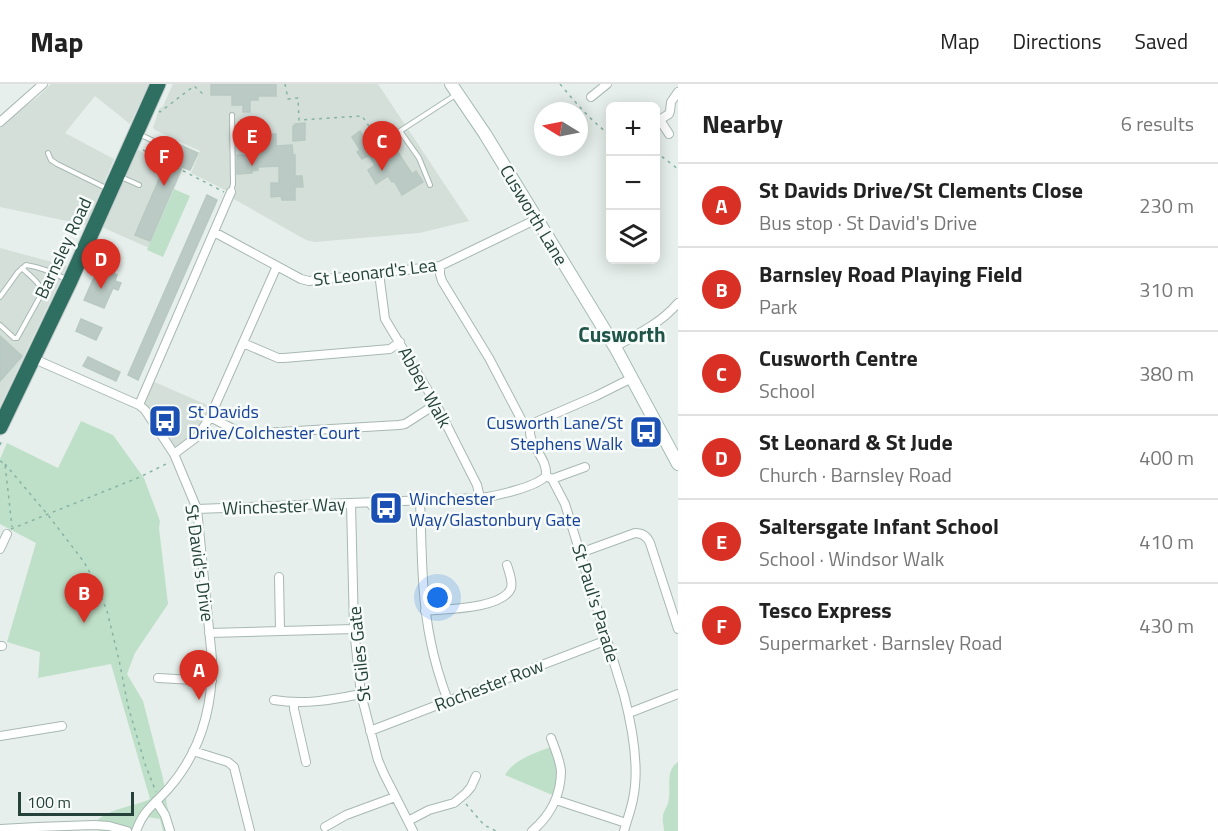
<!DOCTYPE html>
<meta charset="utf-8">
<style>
:root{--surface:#fff;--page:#f6f6f6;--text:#222;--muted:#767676;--line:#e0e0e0;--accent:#d93025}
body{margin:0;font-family:"Titillium Web",sans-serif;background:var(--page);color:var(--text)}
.controls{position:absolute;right:18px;top:18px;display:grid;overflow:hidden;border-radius:9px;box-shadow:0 3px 15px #0003}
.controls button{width:54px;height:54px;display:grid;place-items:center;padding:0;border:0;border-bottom:2px solid var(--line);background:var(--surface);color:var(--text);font:30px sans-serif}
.compass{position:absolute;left:534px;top:18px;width:54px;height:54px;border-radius:50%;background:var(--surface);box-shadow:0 3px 15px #0003;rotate:280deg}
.scale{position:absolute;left:18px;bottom:15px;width:116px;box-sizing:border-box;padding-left:6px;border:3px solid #24423a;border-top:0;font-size:16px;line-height:21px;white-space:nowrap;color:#24423a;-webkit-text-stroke:4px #f7fbf9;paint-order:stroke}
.you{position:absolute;left:438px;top:514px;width:21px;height:21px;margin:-15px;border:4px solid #fff;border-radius:50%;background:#1a73e8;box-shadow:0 0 0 9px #1a73e833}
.badge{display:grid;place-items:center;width:39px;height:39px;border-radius:50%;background:var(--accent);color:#fff;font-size:20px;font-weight:700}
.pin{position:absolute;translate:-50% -50px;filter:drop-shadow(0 2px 3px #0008)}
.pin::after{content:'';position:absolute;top:32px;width:21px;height:18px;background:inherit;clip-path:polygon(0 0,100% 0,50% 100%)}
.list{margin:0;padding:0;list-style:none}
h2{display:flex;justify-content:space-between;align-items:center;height:78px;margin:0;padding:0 24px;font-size:26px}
h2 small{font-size:20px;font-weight:400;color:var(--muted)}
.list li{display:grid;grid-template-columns:39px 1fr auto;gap:18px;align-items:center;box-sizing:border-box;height:84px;padding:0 24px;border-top:2px solid var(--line)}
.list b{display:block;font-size:22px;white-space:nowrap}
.list p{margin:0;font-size:20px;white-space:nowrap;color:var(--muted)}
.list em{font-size:20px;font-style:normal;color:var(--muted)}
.icon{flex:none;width:33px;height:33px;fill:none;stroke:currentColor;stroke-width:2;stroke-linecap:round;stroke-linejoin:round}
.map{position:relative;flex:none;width:678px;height:747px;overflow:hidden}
header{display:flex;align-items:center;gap:36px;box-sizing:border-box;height:84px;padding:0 30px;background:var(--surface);border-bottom:2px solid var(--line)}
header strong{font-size:28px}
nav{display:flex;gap:33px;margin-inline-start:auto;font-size:21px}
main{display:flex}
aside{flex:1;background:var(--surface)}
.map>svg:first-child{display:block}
.built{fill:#d4dfda}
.green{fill:#bfe0c8}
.building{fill:#bbcac4;stroke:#b8c9c2;stroke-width:1.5}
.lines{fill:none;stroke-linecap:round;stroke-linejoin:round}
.lane-casing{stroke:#a8b8b2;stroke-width:6}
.street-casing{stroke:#a8b8b2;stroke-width:10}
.secondary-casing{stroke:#a4bbb3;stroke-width:14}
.highway-casing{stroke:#c2cac8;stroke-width:17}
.path{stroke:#86b3a5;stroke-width:1.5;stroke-dasharray:3 4.5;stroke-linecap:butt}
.lane{stroke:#fff;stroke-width:4}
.street{stroke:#fff;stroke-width:8}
.secondary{stroke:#fff;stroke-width:12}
.highway{stroke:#2f6f62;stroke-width:15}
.labels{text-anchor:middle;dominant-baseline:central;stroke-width:5;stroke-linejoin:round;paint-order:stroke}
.street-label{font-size:18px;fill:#24423a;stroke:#f7fbf9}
.transit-label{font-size:18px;fill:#164399;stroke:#f7fbf9;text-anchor:start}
.quarter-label{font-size:21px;font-weight:bold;fill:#1f5548;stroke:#f7fbf9}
</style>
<header>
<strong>Map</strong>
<nav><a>Map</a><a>Directions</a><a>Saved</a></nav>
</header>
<main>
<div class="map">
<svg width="678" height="747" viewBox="0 0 678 747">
<rect width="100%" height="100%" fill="#e6efeb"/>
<!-- built -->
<path class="built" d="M51 0H149L130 40 95 12 65 49 114 75 86 141 0 123V43L8 34 38 13Z
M173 0H378L469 137 419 149 315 158 306 156 232 114 233 110 191 89 200 67 155 46 153 44 159 25 163 22Z
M137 65 181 89 149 164 102 143Z
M0 164 67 182 0 322Z
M150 296 214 324 202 347 174 370 139 321Z"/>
<!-- green -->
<path class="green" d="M174 105 190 112 163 173 147 166Z
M81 337 113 351 144 394 160 437 159 444 168 520 135 569 127 590 143 617 163 694 167 722 175 747H163L160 735 142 732 136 747H99L100 741H94C103 725 134 723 150 715L111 580 38 594 40 568 7 558 36 459 0 440V375L7 359 58 384Z
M554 662 558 671 557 713 505 691C514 675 537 668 554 662Z
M678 678V747H664C664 742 662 737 663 732 663 728 667 723 668 719 672 705 664 687 678 678Z"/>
<!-- building -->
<path class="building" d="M211 0H276V12H258V16H250V28H243V21H232V11H211Z
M305 39V56L293 57V42H295V40Z
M360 47 368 60 369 58 375 66 379 64 381 67 392 59 412 90 416 87 423 98 402 111 394 97 392 98 388 92 376 100 368 86 375 81 369 71 362 75 357 68 360 66 352 53Z
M267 48V50H276V62L292 61 293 71H295V92H302L303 103H295V116H282L281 112 271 113V99H279V82L258 83V86L252 87V89L237 90V71H249V51Z
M178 60 198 69 190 86 182 83 150 157 135 151 163 86 172 90 180 73 173 69Z
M207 111 217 116 138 296 128 291Z
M103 185 117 191 115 197 121 199 118 206 113 204 104 224 84 216 96 189 101 192Z
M81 235 102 244 96 256 76 247Z
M0 252 22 272 0 297Z
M88 273 120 288 116 297 83 282Z"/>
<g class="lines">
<!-- lane casing -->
<g class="lane-casing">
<path id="lane" d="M400 47 419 74 430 101
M139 50 168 64
M380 60 457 10
M48 69 51 76 57 80 108 105
M121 93 139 101
M231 108 233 100 232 31
M0 213 18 188 26 181C41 183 53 189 66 195
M0 241 14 254H17L42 209C41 199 29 191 22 184
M368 420 374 427H395L401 418"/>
</g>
<!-- street casing -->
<g class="street-casing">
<path id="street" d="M591 13 607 0
M660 36 669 50
M0 38 43 0
M656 38 669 30 670 27 671 18 678 8
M214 148 301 195 309 197 440 182 537 135
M440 182V190L442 197 489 274 521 335 524 340 530 345C528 361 548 374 546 392L552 395 565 420 624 611C632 642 640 683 633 715 631 726 627 736 624 747
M379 189 385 235 436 320 477 401 480 414
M243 259 278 274H284L390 265 400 258
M615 263C639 249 660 240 678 219
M32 274 139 321 145 326 174 370 197 425 212 575C213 623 201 667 169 704 155 720 144 725 136 747
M139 321 231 108
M210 333 241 349 247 350 399 341 405 340 436 320
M530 345 536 338 596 312 632 294
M174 370 198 352 210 333 277 182
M552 395 585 383
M420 416C422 464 421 512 431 559 435 579 441 598 448 617
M351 419 354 545 361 610 378 676 384 690 413 747
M197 425 480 414C496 412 536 403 546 392
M0 465 7 450
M580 469 635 449C642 449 647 452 650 459L678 545
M279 493 280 547
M425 527C445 525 503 525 511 504 513 497 509 488 507 481
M209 549 354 545
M0 562H2
M158 594 212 597
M274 616C304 621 331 616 361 610
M294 619V625L306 678
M629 629 678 610
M370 647 607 556
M0 652 62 642
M193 667 228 678 234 683 250 747
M556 716 626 739
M156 717 165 731 170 747
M408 737 429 726 454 719 466 709 471 703 476 692
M325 743 346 731 395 713
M0 745 37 743 94 741 109 742 127 747
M532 747C550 732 561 711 561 687 560 676 555 665 551 654"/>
</g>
<!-- secondary casing -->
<g class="secondary-casing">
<path id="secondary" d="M451 0 485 50 615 263 678 380"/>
</g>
<!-- highway casing -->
<g class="highway-casing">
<path id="highway" d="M0 343 70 197 158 0"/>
</g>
<!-- path -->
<path class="path" d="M285 0 288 15 298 14 299 36 362 32 377 54
M560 0C576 19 590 36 610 51
M159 27 160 28 194 2 203 10
M143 66 224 108
M656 68 678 85
M0 361 3 354
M0 377 5 380 12 443
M5 380 48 431 84 478 96 500 107 527 119 576 128 622 145 680 156 708
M11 445 140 393 170 378
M466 720 484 741 496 747"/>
<!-- lane -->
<use href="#lane" class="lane"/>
<!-- street -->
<use href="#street" class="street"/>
<!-- secondary -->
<use href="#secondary" class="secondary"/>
<!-- highway -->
<use href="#highway" class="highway"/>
</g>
<!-- icons -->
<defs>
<g id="bus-square" transform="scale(1.725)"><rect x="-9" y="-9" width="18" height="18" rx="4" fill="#1a4fb4" stroke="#f7fbf9"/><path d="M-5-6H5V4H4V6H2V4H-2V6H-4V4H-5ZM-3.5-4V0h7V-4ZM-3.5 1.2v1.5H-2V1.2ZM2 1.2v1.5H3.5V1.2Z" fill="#fff"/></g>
</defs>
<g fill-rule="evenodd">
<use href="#bus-square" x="165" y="337"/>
<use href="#bus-square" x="646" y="348"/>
<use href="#bus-square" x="386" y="424"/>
</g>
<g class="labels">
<!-- street labels -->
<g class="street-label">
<text transform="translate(534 131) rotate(59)">Cusworth Lane</text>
<text transform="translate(63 164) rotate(-65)">Barnsley Road</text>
<text transform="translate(375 188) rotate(-7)">St Leonard's Lea</text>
<text transform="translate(425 303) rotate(61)">Abbey Walk</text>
<text transform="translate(284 422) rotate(-2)">Winchester Way</text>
<text transform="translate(200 479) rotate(82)">St David's Drive</text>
<text transform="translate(596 519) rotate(73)">St Paul's Parade</text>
<text transform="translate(359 570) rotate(-96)">St Giles Gate</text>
<text transform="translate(489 601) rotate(-21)">Rochester Row</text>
</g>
<!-- transit labels -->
<g class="transit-label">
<text x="188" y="327">St Davids<tspan x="188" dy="21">Drive/Colchester Court</tspan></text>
<text x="623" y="338" text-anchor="end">Cusworth Lane/St<tspan x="623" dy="21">Stephens Walk</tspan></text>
<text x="409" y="414">Winchester<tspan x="409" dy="21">Way/Glastonbury Gate</tspan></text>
</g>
<!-- quarter labels -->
<g class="quarter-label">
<text x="622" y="250">Cusworth</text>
</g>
</g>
</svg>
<div class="controls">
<button>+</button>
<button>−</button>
<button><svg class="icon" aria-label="layers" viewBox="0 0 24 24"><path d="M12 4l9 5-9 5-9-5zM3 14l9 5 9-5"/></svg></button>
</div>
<svg class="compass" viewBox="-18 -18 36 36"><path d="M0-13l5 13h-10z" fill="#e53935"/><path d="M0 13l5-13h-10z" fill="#767676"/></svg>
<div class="scale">100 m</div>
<div class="you"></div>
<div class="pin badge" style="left:199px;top:616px">A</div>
<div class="pin badge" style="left:84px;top:539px">B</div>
<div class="pin badge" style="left:382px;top:87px">C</div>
<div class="pin badge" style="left:101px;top:205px">D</div>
<div class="pin badge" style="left:252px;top:82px">E</div>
<div class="pin badge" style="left:164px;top:102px">F</div>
</div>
<aside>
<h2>Nearby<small>6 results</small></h2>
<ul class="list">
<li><span class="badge">A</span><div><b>St Davids Drive/St Clements Close</b><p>Bus stop · St David's Drive</p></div><em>230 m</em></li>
<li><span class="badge">B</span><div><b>Barnsley Road Playing Field</b><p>Park</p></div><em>310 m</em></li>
<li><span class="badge">C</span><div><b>Cusworth Centre</b><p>School</p></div><em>380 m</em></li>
<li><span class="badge">D</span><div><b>St Leonard &amp; St Jude</b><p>Church · Barnsley Road</p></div><em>400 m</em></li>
<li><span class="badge">E</span><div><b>Saltersgate Infant School</b><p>School · Windsor Walk</p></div><em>410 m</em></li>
<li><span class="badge">F</span><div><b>Tesco Express</b><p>Supermarket · Barnsley Road</p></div><em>430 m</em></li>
</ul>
</aside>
</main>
